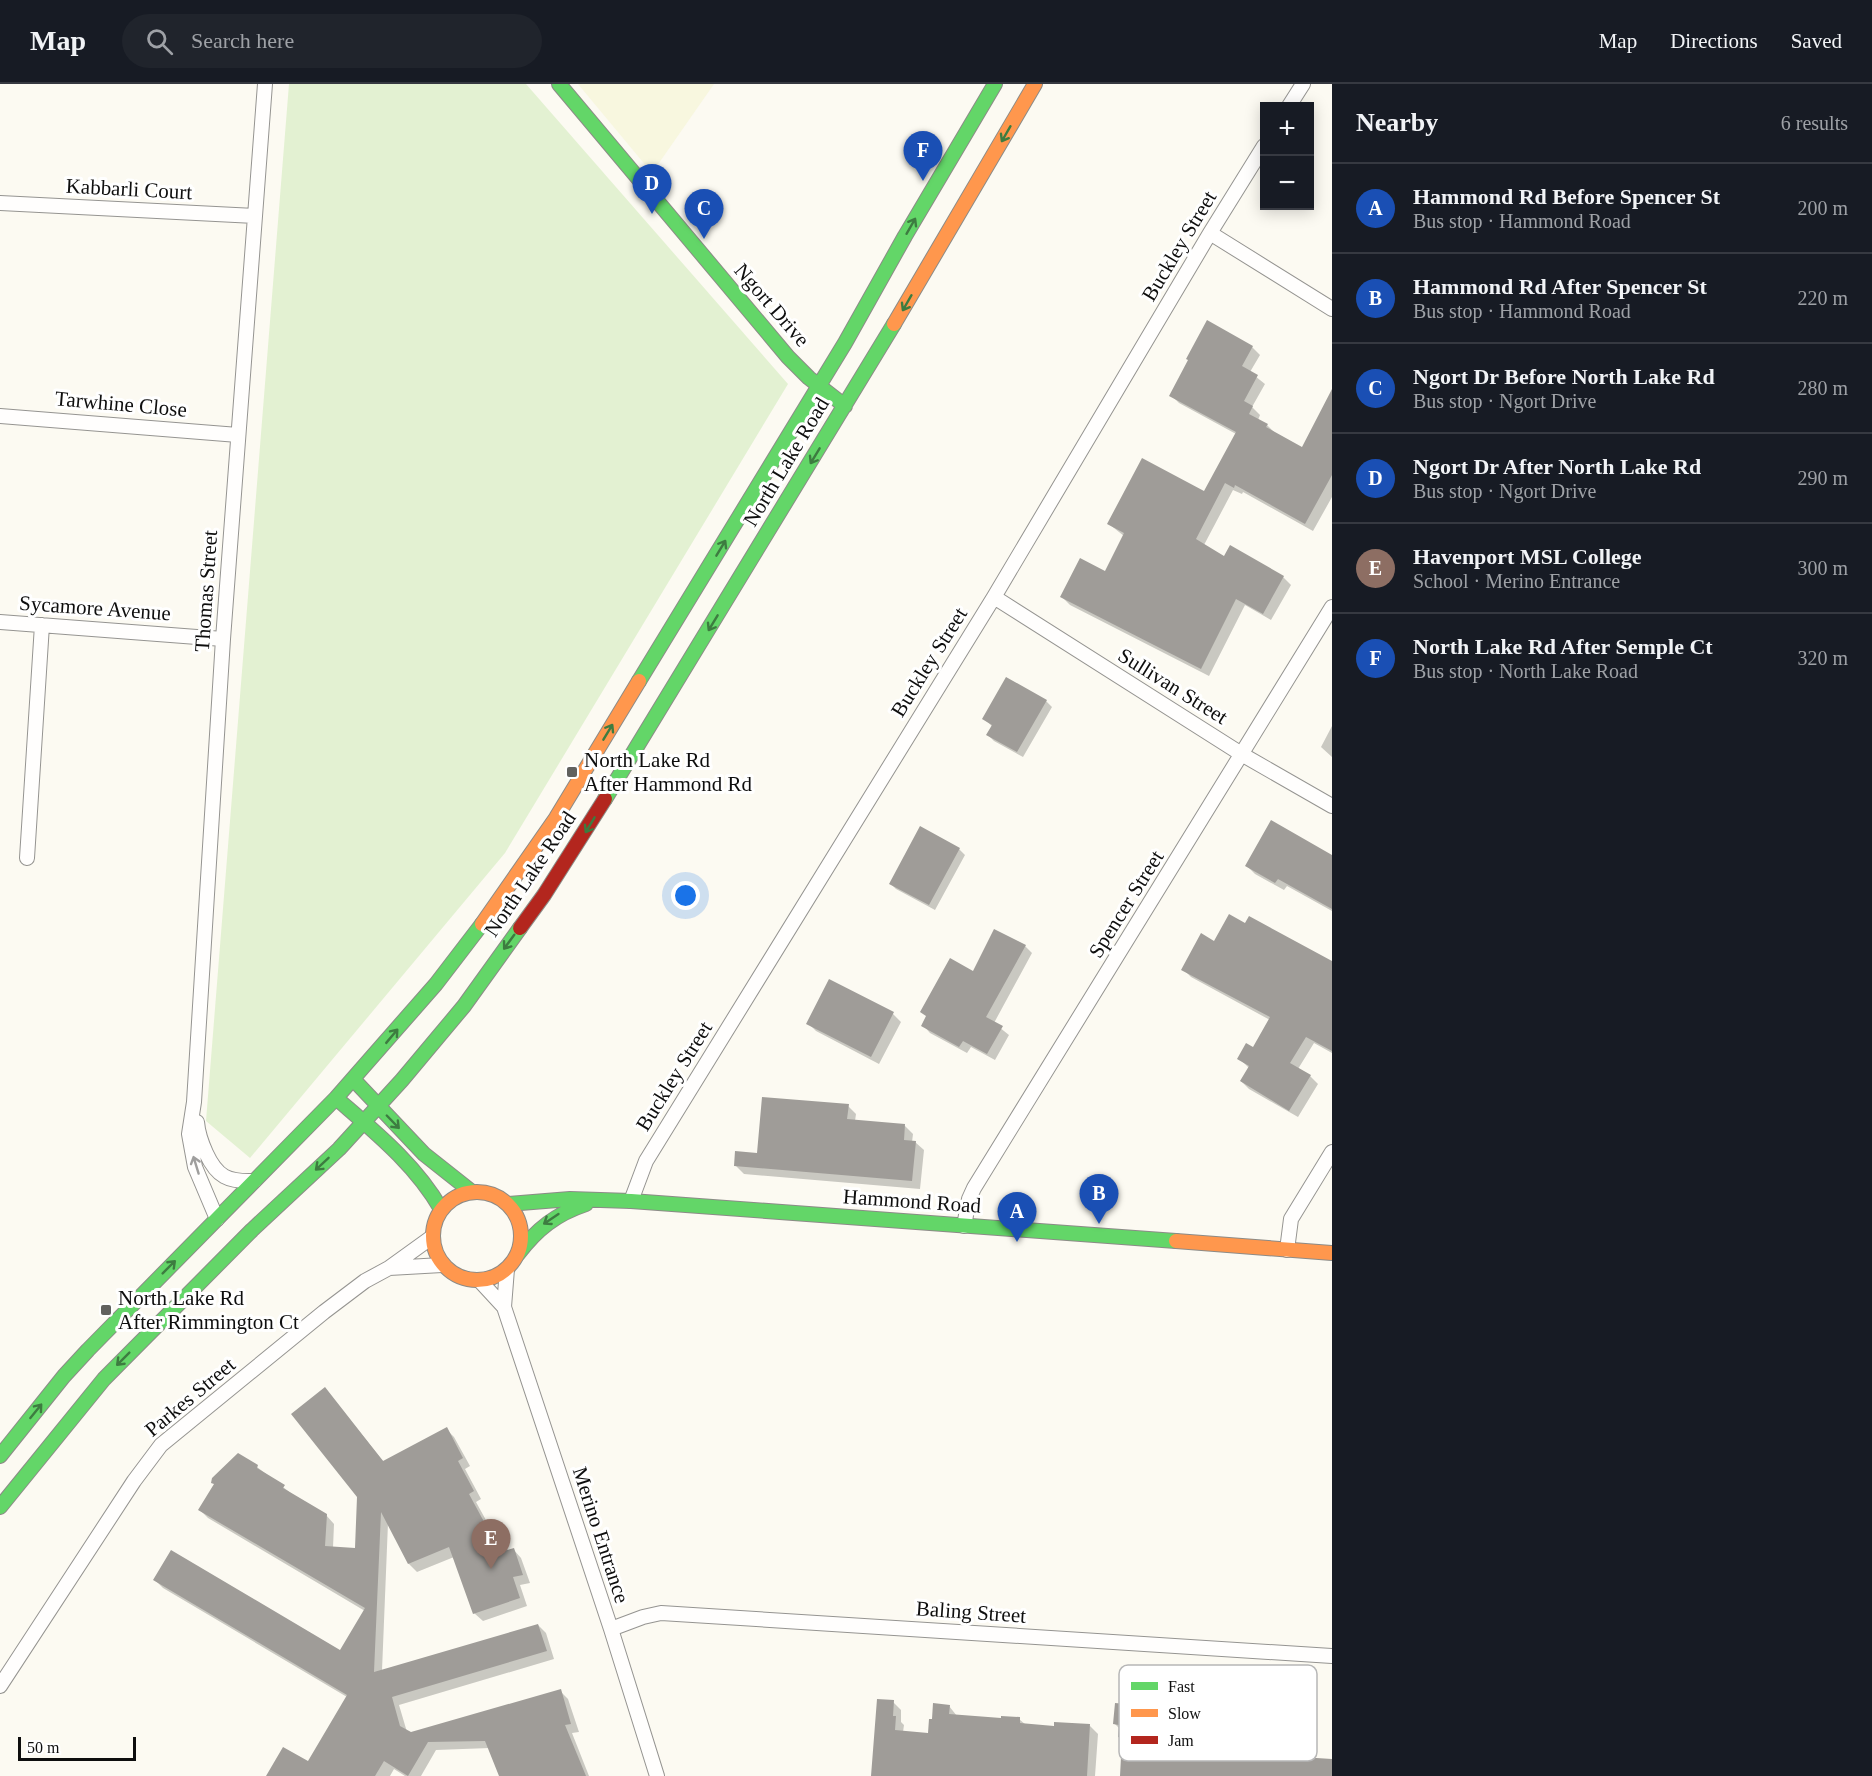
<!DOCTYPE html>
<meta charset="utf-8">
<style>
:root{--surface:#171b24;--page:#20242c;--text:#f1f3f6;--muted:#9ea1a6;--line:#363941;--accent:#8c9099}
body{margin:0;font-family:"Times New Roman",serif;background:var(--page);color:var(--text)}
.controls{position:absolute;right:18px;top:18px;display:grid;overflow:hidden;border-radius:0px;box-shadow:0 3px 15px #0003}
.controls button{width:54px;height:54px;display:grid;place-items:center;padding:0;border:0;border-bottom:2px solid var(--line);background:var(--surface);color:var(--text);font:30px sans-serif}
.scale{position:absolute;left:18px;bottom:15px;width:118px;box-sizing:border-box;padding-left:6px;border:3px solid #0e0e0e;border-top:0;font-size:16px;line-height:21px;white-space:nowrap;color:#0e0e0e;-webkit-text-stroke:4px #fff;paint-order:stroke}
.you{position:absolute;left:686px;top:812px;width:21px;height:21px;margin:-15px;border:4px solid #fff;border-radius:50%;background:#1a73e8;box-shadow:0 0 0 9px #1a73e833}
.badge{display:grid;place-items:center;width:39px;height:39px;border-radius:50%;background:var(--accent);color:#fff;font-size:20px;font-weight:700}
.pin{position:absolute;translate:-50% -50px;filter:drop-shadow(0 2px 3px #0008)}
.pin::after{content:'';position:absolute;top:32px;width:21px;height:18px;background:inherit;clip-path:polygon(0 0,100% 0,50% 100%)}
.list{margin:0;padding:0;list-style:none}
h2{display:flex;justify-content:space-between;align-items:center;height:78px;margin:0;padding:0 24px;font-size:26px}
h2 small{font-size:20px;font-weight:400;color:var(--muted)}
.list li{display:grid;grid-template-columns:39px 1fr auto;gap:18px;align-items:center;box-sizing:border-box;height:90px;padding:0 24px;border-top:2px solid var(--line)}
.list b{display:block;font-size:22px;white-space:nowrap}
.list p{margin:0;font-size:20px;white-space:nowrap;color:var(--muted)}
.list em{font-size:20px;font-style:normal;color:var(--muted)}
.icon{flex:none;width:33px;height:33px;fill:none;stroke:currentColor;stroke-width:2;stroke-linecap:round;stroke-linejoin:round}
.map{position:relative;flex:none;width:1332px;height:1692px;overflow:hidden}
header{display:flex;align-items:center;gap:36px;box-sizing:border-box;height:84px;padding:0 30px;background:var(--surface);border-bottom:2px solid var(--line)}
header strong{font-size:28px}
nav{display:flex;gap:33px;margin-inline-start:auto;font-size:21px}
.search{width:420px;height:54px;background:var(--page);display:flex;align-items:center;gap:15px;box-sizing:border-box;padding:0 21px;border-radius:33px;color:var(--muted);font-size:22px}
main{display:flex}
aside{flex:1;background:var(--surface)}
.map>svg:first-child{display:block}
.farmland{fill:#f8f7df}
.green{fill:#e3f1d2}
.shadow{fill:#0003}
.building{fill:#9f9c98}
.lines{fill:none;stroke-linecap:round;stroke-linejoin:round}
.street-casing{stroke:#959491;stroke-width:16}
.fast-casing{stroke:#8c8b87;stroke-width:16}
.slow-casing{stroke:#8c8b87;stroke-width:16}
.jam-casing{stroke:#8c8b87;stroke-width:16}
.street{stroke:#fffefd;stroke-width:14}
.fast{stroke:#63d668;stroke-width:14}
.slow{stroke:#ff974d;stroke-width:14}
.jam{stroke:#b3261e;stroke-width:14}
.oneway{stroke:#3d7c40}
.oneway2{stroke:#9f9e9d}
.poi-dot{fill:#61615e;stroke:#fff;stroke-width:2}
.labels{text-anchor:middle;dominant-baseline:central;stroke-width:6;stroke-linejoin:round;paint-order:stroke}
.street-label{font-size:21px;fill:#0e0e0e;stroke:#fff}
.poi-label{font-size:21px;fill:#0e0e0e;stroke:#fff;text-anchor:start}
.key{fill:#fff;stroke:#b7b7b7;stroke-width:1.5}
.key-label{font-size:16px;fill:#0e0e0e}
</style>
<header>
<strong>Map</strong>
<div class="search"><svg class="icon" aria-label="search" viewBox="0 0 24 24"><circle cx="10" cy="10" r="6"/><path d="M15 15l6 6"/></svg>Search here</div>
<nav><a>Map</a><a>Directions</a><a>Saved</a></nav>
</header>
<main>
<div class="map">
<svg width="1332" height="1692" viewBox="0 0 1332 1692">
<rect width="100%" height="100%" fill="#fcfaf2"/>
<!-- farmland -->
<path class="farmland" d="M578 0H714L652 89Z"/>
<!-- green -->
<path class="green" d="M289 0H526L788 300 505 769 250 1074 206 1037Z"/>
<!-- shadow -->
<path class="shadow" d="M1252 263 1260 271 1250 288 1265 300 1252 323 1260 331 1258 336 1267 341 1275 349 1302 365 1332 308V413L1313 447 1243 408 1242 410 1233 406 1204 461 1225 474 1283 493 1291 501 1271 536 1245 521 1209 592 1070 521 1062 513 1106 489 1124 452 1109 440 1204 409 1236 350 1179 319 1171 311Z
M1046 617 1052 623 1023 673 994 657 988 651 993 643 984 635Z
M1332 642V673L1321 663Z
M959 765 965 771 935 826 896 805 890 799Z
M1332 773V827L1287 802 1284 806 1255 790 1247 782Z
M1215 859 1332 879V969L1314 959 1298 985 1310 992 1318 1000 1298 1033 1249 1005 1241 997 1249 984 1239 974 1253 965 1270 936 1191 893 1183 885Z
M1025 862 1032 869 994 939 1009 951 995 976 971 963 967 969 930 949 923 941 974 889Z
M893 930 901 938 879 980 816 947 808 939Z
M848 1022 856 1030 855 1037 905 1042 913 1050 912 1058H915L924 1066 920 1105 744 1090 736 1082Z
M325 1305 384 1378 446 1345 454 1353 470 1382 465 1385 481 1415 476 1418 492 1447 496 1446 504 1454 508 1467 513 1465 521 1474 530 1499 520 1501 527 1522 483 1537 474 1529 454 1473 417 1488 409 1480 388 1439 382 1587 538 1541 546 1549 554 1575 399 1621 407 1648 410 1650 560 1607 568 1615 579 1648 572 1649 589 1692H501L490 1664 436 1666 421 1692H405L394 1685 390 1692H268L308 1679 347 1613 163 1504 155 1496 340 1568 365 1527 208 1434 200 1426 257 1383 292 1410 326 1431 334 1440 333 1464 357 1466 359 1413Z
M893 1618 901 1626V1638L904 1641 903 1648 929 1650 934 1636 949 1622 957 1632 1002 1636 1019 1635 1026 1641 1056 1643 1090 1642 1098 1650 1095 1692H873Z
M1162 1620 1171 1628 1170 1637 1181 1641 1194 1654 1193 1663 1232 1665 1247 1649 1249 1651 1302 1653 1310 1661 1309 1675 1332 1677V1692H1122L1124 1657 1120 1653V1645L1115 1640Z"/>
<!-- building -->
<path class="building" d="M1207 236 1253 262 1242 282 1258 291 1244 317 1253 322 1249 330 1268 340 1266 343 1302 363 1332 305V391L1305 440 1235 401 1234 404 1225 399 1196 455 1224 472 1230 461 1284 492 1263 530 1236 515 1201 585 1060 513 1080 474 1105 487 1124 449 1107 440 1142 374 1204 407 1236 348 1169 312 1188 276 1186 275Z
M1006 593 1047 616 1017 668 986 651 992 641 982 635Z
M1271 736 1332 771V825L1278 795 1275 799 1245 782Z
M920 742 960 764 929 821 889 800Z
M1229 830 1245 839 1249 832 1332 877V967L1306 953 1290 979 1311 991 1289 1027 1240 997 1249 982 1237 975 1246 959 1253 963 1270 933 1181 886 1201 849 1214 857Z
M994 845 1026 861 986 933 1003 942 987 970 963 957 959 963 921 942 926 932 920 928 950 874 973 887Z
M829 895 894 928 871 973 806 940Z
M762 1013 849 1020 847 1035 905 1040 904 1056 916 1057 912 1097 734 1082 735 1067 757 1069Z
M325 1303 383 1377 447 1343 463 1374 458 1377 474 1407 469 1410 489 1447 496 1444 504 1467 514 1464 523 1491 513 1493 520 1514 473 1530 449 1463 408 1480 381 1428 374 1588 538 1540 547 1567 392 1613 400 1642 411 1648 561 1605 571 1640 565 1641 586 1692H499L485 1657 428 1658 408 1692 384 1677 375 1692H266L283 1663 308 1677 347 1611 153 1496 171 1466 340 1566 365 1524 198 1426 214 1400 211 1399 212 1394 238 1369 258 1381 257 1384 285 1401 283 1404 327 1430 325 1462 355 1464 357 1413 291 1330Z
M877 1615 894 1616 893 1632H896L895 1646 928 1649 929 1635H932L933 1619 950 1621 949 1630 1001 1634V1632L1020 1633V1639L1054 1642V1638L1090 1640 1087 1692H871Z
M1127 1616 1163 1618 1162 1635H1174L1173 1639 1182 1640 1186 1645 1185 1661 1231 1664 1232 1647 1247 1648V1650L1303 1652 1301 1673 1332 1675V1692H1120L1122 1654 1118 1653 1119 1641 1113 1640 1115 1619 1126 1620Z"/>
<g class="lines">
<!-- street casing -->
<g class="street-casing">
<path id="street" d="M1289 22 1303 0
M0 119 255 132
M1210 149 1332 225
M0 332 238 351
M994 513 1243 671 1332 722
M0 538 223 555
M27 774 42 541
M197 1038C198 1050 201 1058 206 1069 217 1093 228 1098 254 1097
M631 1117 646 1077 994 513 1210 149 1264 62
M217 1135 195 1083 189 1050 194 1018 223 555 265 0
M964 1142 969 1115 974 1104 1332 523
M1287 1166 1291 1135 1332 1068
M389 1184 442 1181
M480 1197 504 1223 611 1545 657 1692
M504 1223 507 1185
M611 1545 643 1533 661 1529 1332 1572
M0 1602 134 1397 161 1361 324 1228 365 1197 389 1184 432 1153"/>
</g>
<!-- fast casing -->
<g class="fast-casing">
<path id="fast" d="M559 0 788 273 809 294 845 322
M639 597 845 259 905 152 995 0
M605 715 894 240
M353 995 424 1070 472 1108
M336 1014C375 1048 415 1080 441 1125
M508 1120 570 1115 631 1117 1176 1157
M518 1170C537 1145 556 1130 586 1120
M0 1372 64 1292 88 1266 336 1014 436 900 482 840
M0 1423 104 1295 252 1146 339 1065 402 996 464 922 520 844"/>
</g>
<!-- slow casing -->
<g class="slow-casing">
<path id="slow" d="M894 240 1035 0
M482 840 556 734 639 597
M433 1152a44 44 0 1 1 88 0a44 44 0 1 1-88 0Z
M1176 1157 1332 1169"/>
</g>
<!-- jam casing -->
<g class="jam-casing">
<path id="jam" d="M520 844 544 811 605 715"/>
</g>
<!-- street -->
<use href="#street" class="street"/>
<!-- fast -->
<use href="#fast" class="fast"/>
<!-- slow -->
<use href="#slow" class="slow"/>
<!-- jam -->
<use href="#jam" class="jam"/>
</g>
<!-- one-way arrows -->
<defs><path id="oneway-shaft" d="M-6 0H5M1.5-3L5.5 0L1.5 3" fill="none" stroke-width="1.6" stroke-linecap="round" stroke-linejoin="round" transform="scale(1.5)"/></defs>
<g class="oneway">
<use href="#oneway-shaft" transform="translate(1006 50) rotate(120)"/>
<use href="#oneway-shaft" transform="translate(911 142) rotate(-60)"/>
<use href="#oneway-shaft" transform="translate(907 219) rotate(120)"/>
<use href="#oneway-shaft" transform="translate(815 372) rotate(121)"/>
<use href="#oneway-shaft" transform="translate(721 464) rotate(-59)"/>
<use href="#oneway-shaft" transform="translate(713 539) rotate(121)"/>
<use href="#oneway-shaft" transform="translate(608 648) rotate(-59)"/>
<use href="#oneway-shaft" transform="translate(590 741) rotate(121)"/>
<use href="#oneway-shaft" transform="translate(509 858) rotate(126)"/>
<use href="#oneway-shaft" transform="translate(392 952) rotate(-50)"/>
<use href="#oneway-shaft" transform="translate(393 1038) rotate(46)"/>
<use href="#oneway-shaft" transform="translate(322 1080) rotate(137)"/>
<use href="#oneway-shaft" transform="translate(551 1135) rotate(146)"/>
<use href="#oneway-shaft" transform="translate(169 1183) rotate(-45)"/>
<use href="#oneway-shaft" transform="translate(123 1275) rotate(135)"/>
<use href="#oneway-shaft" transform="translate(36 1327) rotate(-51)"/>
</g>
<use class="oneway2" href="#oneway-shaft" transform="translate(196 1081) rotate(-107)"/>
<!-- markers -->
<g class="poi-dot">
<rect x="566" y="682" width="12" height="12" rx="3"/>
<rect x="100" y="1220" width="12" height="12" rx="3"/>
</g>
<g class="labels">
<!-- street labels -->
<g class="street-label">
<text transform="translate(129 105) rotate(3)">Kabbarli Court</text>
<text transform="translate(1179 162) rotate(-59)">Buckley Street</text>
<text transform="translate(772 221) rotate(49)">Ngort Drive</text>
<text transform="translate(121 320) rotate(5)">Tarwhine Close</text>
<text transform="translate(786 378) rotate(-59)">North Lake Road</text>
<text transform="translate(206 507) rotate(-86)">Thomas Street</text>
<text transform="translate(95 524) rotate(4)">Sycamore Avenue</text>
<text transform="translate(929 578) rotate(-58)">Buckley Street</text>
<text transform="translate(1173 602) rotate(32)">Sullivan Street</text>
<text transform="translate(530 790) rotate(-56)">North Lake Road</text>
<text transform="translate(1126 820) rotate(-58)">Spencer Street</text>
<text transform="translate(674 992) rotate(-58)">Buckley Street</text>
<text transform="translate(912 1117) rotate(4)">Hammond Road</text>
<text transform="translate(190 1313) rotate(-40)">Parkes Street</text>
<text transform="translate(601 1451) rotate(72)">Merino Entrance</text>
<text transform="translate(971 1528) rotate(4)">Baling Street</text>
</g>
<!-- poi labels -->
<g class="poi-label">
<text x="584" y="676">North Lake Rd<tspan x="584" dy="24">After Hammond Rd</tspan></text>
<text x="118" y="1214">North Lake Rd<tspan x="118" dy="24">After Rimmington Ct</tspan></text>
</g>
</g>
<!-- legend -->
<rect x="1119" y="1581" width="198" height="96" rx="9" class="key"/>
<rect x="1131" y="1598" width="27" height="8" fill="#63d668"/>
<rect x="1131" y="1625" width="27" height="8" fill="#ff974d"/>
<rect x="1131" y="1652" width="27" height="8" fill="#b3261e"/>
<g class="key-label">
<text x="1168" y="1608">Fast</text>
<text x="1168" y="1635">Slow</text>
<text x="1168" y="1662">Jam</text>
</g>
</svg>
<div class="controls">
<button>+</button>
<button>−</button>
</div>
<div class="scale">50 m</div>
<div class="you"></div>
<div class="pin badge" style="left:1017px;top:1158px;background:#1a4fb4">A</div>
<div class="pin badge" style="left:1099px;top:1140px;background:#1a4fb4">B</div>
<div class="pin badge" style="left:704px;top:155px;background:#1a4fb4">C</div>
<div class="pin badge" style="left:652px;top:130px;background:#1a4fb4">D</div>
<div class="pin badge" style="left:491px;top:1485px;background:#8d6e63">E</div>
<div class="pin badge" style="left:923px;top:97px;background:#1a4fb4">F</div>
</div>
<aside>
<h2>Nearby<small>6 results</small></h2>
<ul class="list">
<li><span class="badge" style="background:#1a4fb4">A</span><div><b>Hammond Rd Before Spencer St</b><p>Bus stop · Hammond Road</p></div><em>200 m</em></li>
<li><span class="badge" style="background:#1a4fb4">B</span><div><b>Hammond Rd After Spencer St</b><p>Bus stop · Hammond Road</p></div><em>220 m</em></li>
<li><span class="badge" style="background:#1a4fb4">C</span><div><b>Ngort Dr Before North Lake Rd</b><p>Bus stop · Ngort Drive</p></div><em>280 m</em></li>
<li><span class="badge" style="background:#1a4fb4">D</span><div><b>Ngort Dr After North Lake Rd</b><p>Bus stop · Ngort Drive</p></div><em>290 m</em></li>
<li><span class="badge" style="background:#8d6e63">E</span><div><b>Havenport MSL College</b><p>School · Merino Entrance</p></div><em>300 m</em></li>
<li><span class="badge" style="background:#1a4fb4">F</span><div><b>North Lake Rd After Semple Ct</b><p>Bus stop · North Lake Road</p></div><em>320 m</em></li>
</ul>
</aside>
</main>
